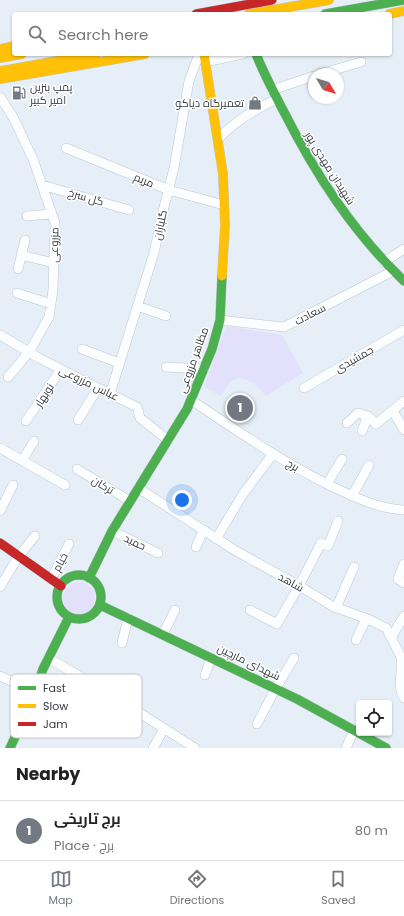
<!DOCTYPE html>
<meta charset="utf-8">
<style>
:root{--surface:#fff;--page:#f6f6f6;--text:#222;--muted:#767676;--line:#e0e0e0;--accent:#737981}
body{margin:0;font-family:Poppins,Cairo,sans-serif;background:var(--page);color:var(--text)}
.controls{position:absolute;right:12px;bottom:12px;display:grid;overflow:hidden;border-radius:4px;box-shadow:0 1px 3px #0004}
.controls button{width:36px;height:36px;display:grid;place-items:center;padding:0;border:0;border-bottom:1px solid var(--line);background:var(--surface);color:var(--text);font:20px sans-serif}
.compass{position:absolute;left:308px;top:68px;width:36px;height:36px;border-radius:50%;background:var(--surface);box-shadow:0 1px 3px #0004;rotate:128deg}
.you{position:absolute;left:182px;top:500px;width:14px;height:14px;margin:-10px;border:3px solid #fff;border-radius:50%;background:#1a73e8;box-shadow:0 0 0 6px #1a73e833}
.badge{display:grid;place-items:center;width:26px;height:26px;border-radius:50%;background:var(--accent);color:#fff;font-size:13px;font-weight:700}
.pin{position:absolute;translate:-50% -50%;border:2px solid #fff;box-shadow:0 1px 4px #0006}
.list{margin:0;padding:0;list-style:none}
h2{display:flex;justify-content:space-between;align-items:center;height:52px;margin:0;padding:0 16px;font-size:17px}
h2 small{font-size:13px;font-weight:400;color:var(--muted)}
.list li{display:grid;grid-template-columns:26px 1fr auto;gap:12px;align-items:center;box-sizing:border-box;height:60px;padding:0 16px;border-top:1px solid var(--line)}
.list b{display:block;font-size:15px;white-space:nowrap}
.list p{margin:0;font-size:13px;white-space:nowrap;color:var(--muted)}
.list em{font-size:13px;font-style:normal;color:var(--muted)}
.icon{flex:none;width:22px;height:22px;fill:none;stroke:currentColor;stroke-width:2;stroke-linecap:round;stroke-linejoin:round}
.map{position:relative;flex:none;width:404px;height:748px;overflow:hidden}
.search{position:absolute;background:var(--surface);box-shadow:0 1px 3px #0004;left:12px;right:12px;top:12px;height:44px;display:flex;align-items:center;gap:10px;box-sizing:border-box;padding:0 14px;border-radius:4px;color:var(--muted);font-size:15px}
.sheet{height:112px;background:var(--surface)}
nav{display:flex;justify-content:space-around;align-items:center;box-sizing:border-box;height:56px;border-top:1px solid var(--line);background:var(--surface);font-size:11px;color:var(--muted)}
nav a{display:grid;justify-items:center;gap:2px}
nav .on{color:var(--accent)}
.map>svg:first-child{display:block}
.green{fill:#e3e0fb}
.lines{fill:none;stroke-linecap:round;stroke-linejoin:round}
.street-casing{stroke:#c0c7ce;stroke-width:10}
.fast-casing{stroke:#c0c7ce;stroke-width:10}
.slow-casing{stroke:#c0c7ce;stroke-width:10}
.jam-casing{stroke:#c0c7ce;stroke-width:10}
.street{stroke:#fbfdfe;stroke-width:9}
.fast{stroke:#4caf50;stroke-width:9}
.slow{stroke:#ffc107;stroke-width:9}
.jam{stroke:#c62828;stroke-width:9}
.labels{text-anchor:middle;dominant-baseline:central;stroke-width:3;stroke-linejoin:round;paint-order:stroke}
.poi-label{font-size:11px;fill:#353a41;stroke:#fff;text-anchor:start}
.street-label{font-size:11px;fill:#353a41;stroke:#fff}
.key{fill:#fff;stroke:#c2c4c6;stroke-width:1}
.key-label{font-size:11px;fill:#353a41}
</style>
<div class="map">
<svg width="404" height="748" viewBox="0 0 404 748">
<rect width="100%" height="100%" fill="#e6eff8"/>
<!-- green -->
<path class="green" d="M226 326 282 335 303 373 266 396C258 386 252 381 239 378L230 382 221 396 204 387Z
M63 598a16 16 0 1 1 32 0a16 16 0 1 1-32 0Z"/>
<g class="lines">
<!-- street casing -->
<g class="street-casing">
<path id="street" d="M205 62 243 54
M320 74 361 62
M272 90 314 76
M0 97 13 117 33 159 55 223 53 290 49 317 29 352 8 377
M218 139C235 121 255 109 277 99
M66 148 169 190 224 205
M42 185 129 210
M27 216 51 214
M21 255 54 263
M384 262 404 249
M18 269 25 240
M17 293 51 304
M137 306 166 316
M220 320 284 327 393 271
M0 335 39 358 98 388 137 407 140 418 168 440
M82 349 119 363
M166 367 204 369
M304 388 404 330
M110 394 154 253 163 211 174 168 189 81 199 54
M191 400C236 430 281 461 329 485 352 496 378 509 404 510
M393 411 404 430
M78 420 98 388
M26 421 61 369
M347 423 358 413 368 416 376 424 404 401
M362 431 368 416
M0 448 65 485
M22 461 34 441
M77 469 130 501
M327 484 342 459
M138 488 236 551 303 588 332 606 370 620 386 628 401 657V673L400 685 402 695 404 698
M352 496 369 465
M0 511 13 485
M112 531 158 553
M216 539 243 494 273 454
M196 547 203 531
M404 564 398 579 404 583
M51 579 69 544
M0 587 18 557 35 536
M336 608 354 567
M250 610 277 624 299 586 321 543 328 546 338 521
M163 634 175 610
M391 638 404 616
M356 640 366 619
M122 643 128 618
M48 658 102 689 195 748
M205 675 211 658
M0 676 35 692
M257 724 276 688 294 658
M86 727 102 689
M153 748 164 729
M346 748 354 730"/>
</g>
<!-- fast casing -->
<g class="fast-casing">
<path id="fast" d="M325 14 404 0
M256 54C264 74 274 93 284 112 316 175 353 232 404 281
M57 597a22 22 0 1 1 44 0a22 22 0 1 1-44 0Z
M89 578 112 531 187 409 212 349 220 320 222 276
M100 605 297 699 386 748
M10 748 32 700 43 669 69 617"/>
</g>
<!-- slow casing -->
<g class="slow-casing">
<path id="slow" d="M249 14 329 0
M389 14 404 11
M0 49 14 46
M204 54 223 174 225 225 222 276
M0 58 22 54
M0 71 96 54
M0 79 145 54"/>
</g>
<!-- jam casing -->
<g class="jam-casing">
<path id="jam" d="M196 14 272 0
M0 543 61 586"/>
</g>
<!-- street -->
<use href="#street" class="street"/>
<!-- fast -->
<use href="#fast" class="fast"/>
<!-- slow -->
<use href="#slow" class="slow"/>
<!-- jam -->
<use href="#jam" class="jam"/>
</g>
<!-- icons -->
<defs>
<g id="fuel-bare" transform="scale(1.08)"><path d="M-5.5-6h7V0h2V4h1.3V-2.5L3-4.5l.8-.8L6-3V5H2.5V1h-1V6h-7ZM-4.2-4.7v3.2H.2V-4.7Z" fill="#737981" stroke="#fff" stroke-width="2.5" paint-order="stroke"/></g>
<g id="shop-bare" transform="scale(1.08)"><path d="M-5-2.5h2.3a2.7 3.5 0 0 1 5.4 0H5L5.5 6h-11ZM-1.5-2.5h3a1.5 2.3 0 0 0-3 0Z" fill="#737981" stroke="#fff" stroke-width="2.5" paint-order="stroke"/></g>
</defs>
<g fill-rule="evenodd">
<use href="#fuel-bare" x="19" y="93"/>
<use href="#shop-bare" x="255" y="103"/>
</g>
<g class="labels">
<!-- poi labels -->
<g class="poi-label">
<text x="30" y="87">پمپ بنزین<tspan x="30" dy="13">امیر کبیر</tspan></text>
<text x="244" y="103" text-anchor="end">تعمیرگاه دیاکو</text>
</g>
<!-- street labels -->
<g class="street-label">
<text transform="translate(330 168) rotate(58)">شهیدان مهدی پور</text>
<text transform="translate(144 180) rotate(22)">مریم</text>
<text transform="translate(86 197) rotate(16)">گل سرخ</text>
<text transform="translate(160 225) rotate(-78)">گلباران</text>
<text transform="translate(54 245) rotate(-89)">مزروعی</text>
<text transform="translate(310 314) rotate(-27)">سعادت</text>
<text transform="translate(354 359) rotate(-30)">جمشیدی</text>
<text transform="translate(193 360) rotate(-70)">مظاهر مزروعی</text>
<text transform="translate(89 383) rotate(26)">عباس مزروعی</text>
<text transform="translate(44 395) rotate(-57)">نوبهار</text>
<text transform="translate(293 465) rotate(31)">برج</text>
<text transform="translate(103 485) rotate(31)">ترکان</text>
<text transform="translate(135 542) rotate(25)">حمید</text>
<text transform="translate(60 562) rotate(-62)">خیام</text>
<text transform="translate(291 582) rotate(29)">شاهد</text>
<text transform="translate(249 662) rotate(26)">شهدای مارچین</text>
</g>
</g>
<!-- legend -->
<rect x="10" y="674" width="132" height="64" rx="6" class="key"/>
<rect x="18" y="686" width="18" height="4" fill="#4caf50"/>
<rect x="18" y="704" width="18" height="4" fill="#ffc107"/>
<rect x="18" y="722" width="18" height="4" fill="#c62828"/>
<g class="key-label">
<text x="43" y="692">Fast</text>
<text x="43" y="710">Slow</text>
<text x="43" y="728">Jam</text>
</g>
</svg>
<div class="controls">
<button><svg class="icon" aria-label="locate" viewBox="0 0 24 24"><circle cx="12" cy="12" r="6"/><path d="M12 2v4M12 18v4M2 12h4M18 12h4"/></svg></button>
</div>
<svg class="compass" viewBox="-18 -18 36 36"><path d="M0-13l5 13h-10z" fill="#e53935"/><path d="M0 13l5-13h-10z" fill="#767676"/></svg>
<div class="you"></div>
<div class="pin badge" style="left:240px;top:408px">1</div>
<div class="search"><svg class="icon" aria-label="search" viewBox="0 0 24 24"><circle cx="10" cy="10" r="6"/><path d="M15 15l6 6"/></svg>Search here</div>
</div>
<section class="sheet">
<h2>Nearby<small></small></h2>
<ul class="list">
<li><span class="badge">1</span><div><b>برج تاریخی</b><p>Place · برج</p></div><em>80 m</em></li>
</ul>
</section>
<nav>
<a class="on"><svg class="icon" aria-label="map" viewBox="0 0 24 24"><path d="M3 6l6-2 6 2 6-2v14l-6 2-6-2-6 2zM9 4v14M15 6v14"/></svg>Map</a>
<a><svg class="icon" aria-label="directions" viewBox="0 0 24 24"><path d="M12 3l9 9-9 9-9-9zM9 14v-3h6M13 9l2 2-2 2"/></svg>Directions</a>
<a><svg class="icon" aria-label="saved" viewBox="0 0 24 24"><path d="M7 4h10v16l-5-4-5 4z"/></svg>Saved</a>
</nav>
